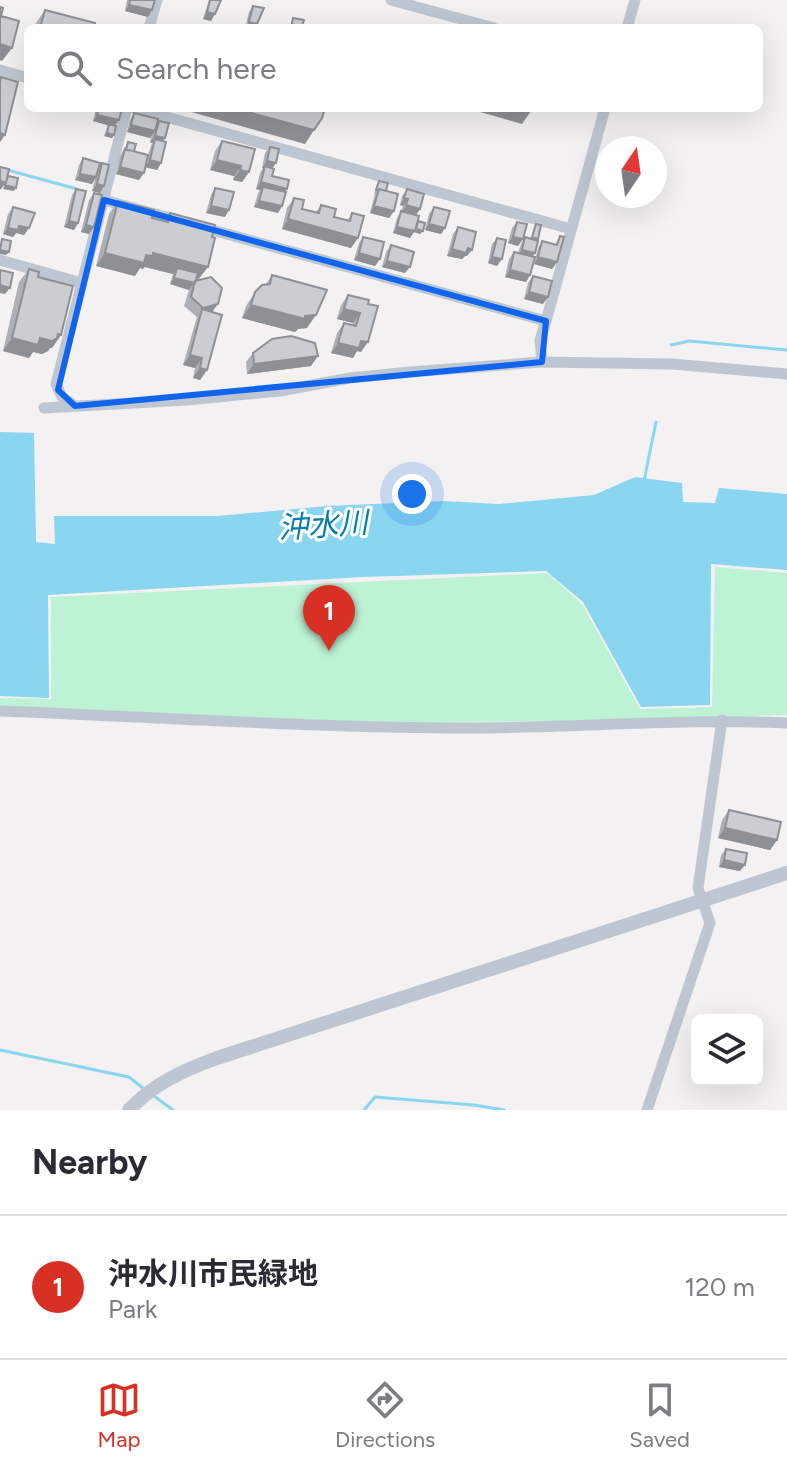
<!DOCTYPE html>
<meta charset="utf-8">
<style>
:root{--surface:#fff;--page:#f7f7f7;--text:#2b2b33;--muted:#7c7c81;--line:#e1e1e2;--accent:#d93025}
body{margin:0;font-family:Figtree,"Noto Sans JP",sans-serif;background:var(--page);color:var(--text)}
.controls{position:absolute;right:24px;bottom:24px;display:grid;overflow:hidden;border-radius:12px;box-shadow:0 8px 32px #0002}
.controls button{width:72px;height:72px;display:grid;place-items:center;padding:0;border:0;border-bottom:2px solid var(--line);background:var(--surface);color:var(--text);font:40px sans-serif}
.compass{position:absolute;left:595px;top:136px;width:72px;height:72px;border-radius:50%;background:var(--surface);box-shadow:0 8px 32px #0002;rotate:13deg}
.you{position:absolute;left:412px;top:494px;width:28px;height:28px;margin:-20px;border:6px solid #fff;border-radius:50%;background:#1a73e8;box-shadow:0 0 0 12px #1a73e833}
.badge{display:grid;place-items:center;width:52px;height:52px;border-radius:50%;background:var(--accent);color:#fff;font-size:26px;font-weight:700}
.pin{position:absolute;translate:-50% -66px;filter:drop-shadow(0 2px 4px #0008)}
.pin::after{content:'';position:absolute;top:42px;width:28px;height:24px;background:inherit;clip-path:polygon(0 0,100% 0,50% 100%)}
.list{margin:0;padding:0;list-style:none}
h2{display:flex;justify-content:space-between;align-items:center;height:104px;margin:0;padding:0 32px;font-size:34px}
h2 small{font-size:26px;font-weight:400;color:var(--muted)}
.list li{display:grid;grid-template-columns:52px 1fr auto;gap:24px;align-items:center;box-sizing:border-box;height:144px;padding:0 32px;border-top:2px solid var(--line)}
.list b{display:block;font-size:30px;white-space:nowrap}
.list p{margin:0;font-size:26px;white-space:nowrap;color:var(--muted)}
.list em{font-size:26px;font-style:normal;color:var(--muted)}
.icon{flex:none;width:44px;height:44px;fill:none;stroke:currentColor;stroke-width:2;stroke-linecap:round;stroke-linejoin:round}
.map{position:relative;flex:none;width:787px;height:1110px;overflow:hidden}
.search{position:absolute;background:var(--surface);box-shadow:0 8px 32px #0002;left:24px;right:24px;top:24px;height:88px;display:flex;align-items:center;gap:20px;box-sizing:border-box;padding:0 28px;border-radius:12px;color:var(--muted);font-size:30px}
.sheet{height:248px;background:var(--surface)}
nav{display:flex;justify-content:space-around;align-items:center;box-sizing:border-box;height:112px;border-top:2px solid var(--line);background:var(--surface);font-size:22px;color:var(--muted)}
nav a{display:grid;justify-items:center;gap:4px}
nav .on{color:var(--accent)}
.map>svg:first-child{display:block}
.green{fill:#bef2d5}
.water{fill:#8ad5f0}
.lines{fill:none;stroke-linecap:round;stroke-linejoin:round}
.stream{stroke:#8ad5f0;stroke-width:3}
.minor{stroke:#bec7d1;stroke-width:11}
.tertiary{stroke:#bec7d1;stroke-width:14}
.wall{fill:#afb0b5}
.shaded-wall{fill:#8e9094}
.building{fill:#cbcdd3;stroke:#8e9094;stroke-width:2}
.marked{fill:none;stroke:#1164ed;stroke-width:6;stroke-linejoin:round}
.labels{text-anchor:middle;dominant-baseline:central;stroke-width:6;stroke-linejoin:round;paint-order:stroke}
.water-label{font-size:30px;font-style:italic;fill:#077fac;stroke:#fff}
</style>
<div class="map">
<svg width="787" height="1110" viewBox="0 0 787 1110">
<rect width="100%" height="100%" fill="#f3f1f1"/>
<!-- green -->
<path class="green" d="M715 567 787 573V715L638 720 387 723 0 708V698L51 699V597L547 573 582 604 640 709 712 707Z"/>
<!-- water -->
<path class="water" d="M0 432 34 433 36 542 55 544 54 516H218L327 506 444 501 499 504 594 495 635 477 682 483 683 502 715 503 719 488 787 494V570L711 564 710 705 641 707 583 602 546 571 363 577 48 595 49 698 0 696Z"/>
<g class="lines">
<!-- stream -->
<path class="stream" d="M0 168 77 189
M671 345 689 341 787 350
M644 481 656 422
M0 1050 129 1077 144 1089
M154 1096 173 1110
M364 1110 375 1097 474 1105 504 1110"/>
<!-- minor -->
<path class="minor" d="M391 0 494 28
M149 28 157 0
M627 28 635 0
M0 70 28 78
M134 108 571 229
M104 200 181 221
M201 227 546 321 540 340 542 362
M0 260 82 283
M546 321 605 108
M75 406 62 397 56 384 127 108
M44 408 187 400 280 391 350 378 410 372 542 362 672 364 787 374
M0 711C157 717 315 728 472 728 577 728 682 718 787 723
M647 1110 710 923 698 888 722 720"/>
<!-- tertiary -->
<path class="tertiary" d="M129 1110C153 1084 184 1070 217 1058L787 873"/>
</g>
<!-- wall -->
<path class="wall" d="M127 0H155L148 17 125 11Z
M209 0H221L211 21 203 19Z
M253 6 255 28H245L249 12Z
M45 10 94 28H34L36 23Z
M96 108H122L119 120 115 126 114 135 112 138 104 136 108 125 93 121Z
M134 113 156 124 159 121 163 141 161 163 157 170 145 167 139 180 116 174 120 156 128 142 134 151 148 155 152 143 150 142 152 134 150 138 127 132 130 120Z
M222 141 249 172 242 182 233 180 234 176 210 170 215 151Z
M270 147 272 176 287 189 285 192 282 206 278 213 254 207 258 193 260 190 256 189 260 173 263 168H262L265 153Z
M83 158 98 168 102 163 100 193 92 191 95 179 92 184 75 180 79 165Z
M379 181 386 191 394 211 389 218 370 213 375 194H374L377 184Z
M215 188 225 217 206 213 211 195Z
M76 189 78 223 74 230 64 227 72 195Z
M407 189 420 209 416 215 423 231 420 234 414 232 410 238 393 233 397 218 401 211 403 206 400 205 402 196Z
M94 193 89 234 81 232 89 200Z
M294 198 302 209 316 212 321 205 334 217 347 221 352 213 358 238 351 248 282 229 287 208Z
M118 201 152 218 164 221 170 213 198 280 218 304 212 312 207 370 200 380 193 378 195 368 183 365 197 317 184 306 189 290 170 284 173 274 145 267 143 269 140 268 135 276 96 266 109 214Z
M13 207 29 228 24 235 16 233 13 237 3 234 8 214Z
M434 207 445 228 441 234 425 230 429 214Z
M517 222 523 239 518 246 508 243 512 228Z
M536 224 537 240 535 253 532 257 530 275 526 282 505 277 509 259 514 252 518 253 521 244 525 237 531 239 534 227Z
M458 227 467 256H465L462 259 447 256 453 234Z
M560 236 557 262 552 269 534 264 538 248 542 241 555 245Z
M363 237 380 259 375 266 354 260 359 243Z
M497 238V266L488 263 492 244Z
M391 245 405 273 382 267 386 252Z
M29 269 38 277 61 335 52 348H50L48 351 42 354 33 352 29 358 3 351 19 282Z
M272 275 307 328 298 329 295 332 242 318 246 306 255 292 266 284Z
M533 276 543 304 524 299 528 283Z
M348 295 369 300 361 352 357 351 353 358 331 353 337 333 344 323 352 325 353 323 337 319 341 305Z
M253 353 311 366 247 374 246 362Z
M729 810 777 840 770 850 718 838 722 820Z
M726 849 740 871 719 867 721 855Z"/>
<!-- shaded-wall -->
<path class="shaded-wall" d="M129 5 152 10 148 17 125 11Z
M207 12 215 14 211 21 203 19Z
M249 22 257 24 255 28H245Z
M0 44 12 48 2 61 0 60Z
M177 108H233L314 130 305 144Z
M466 108H522L531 111 522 124Z
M97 115 119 120 114 127 93 121Z
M131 125 155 131 150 138 127 132Z
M0 133 5 135 0 142Z
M107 133 114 135 112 138 104 136Z
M155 136 165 138 160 145 155 139 152 143 150 142Z
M150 160 161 163 157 170 145 167Z
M217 160 241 166 234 176 210 170Z
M267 161 276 163 271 170 262 168Z
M120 167 144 173 139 180 116 174Z
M240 170 249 172 242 182 233 180Z
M80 174 96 177 92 184 75 180Z
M0 181 6 183 1 189H0Z
M261 182 287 189 282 196 263 187 260 190 256 189Z
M97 184 104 186 100 193 92 191Z
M5 185 16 188 14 191 3 189Z
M404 198 408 199 403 206 400 205Z
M259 201 282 206 278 213 254 207Z
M406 205 420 209 416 215 402 212Z
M211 206 229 210 225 217 206 213Z
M374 206 394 211 389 218 370 213Z
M288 219 358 238 351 248 282 229Z
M69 221 78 223 74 230 64 227Z
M429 224 445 228 441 234 425 230Z
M86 225 94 227 89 234 81 232Z
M19 226 29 228 24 235 16 233 13 237 3 234 8 228Z
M397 227 416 229 423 231 420 234 414 232 410 238 393 233Z
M513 237 523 239 518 246 508 243Z
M468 248 472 250 467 256H465L462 259 447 256 452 249Z
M0 250 9 252 6 255 0 254Z
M522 250 535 253 530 260 517 256Z
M105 253 146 255 153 253 208 267 198 280 175 274 177 268 173 274 145 267 143 269 140 268 135 276 96 266Z
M359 253 380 259 375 266 354 260Z
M492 257 502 259 497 266 488 263Z
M538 257 557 262 552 269 534 264Z
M387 261 410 267 405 273 382 267Z
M510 270 530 275 526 282 505 277Z
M174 278 194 283 189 290 170 284Z
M0 285 10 288 5 294 0 293Z
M529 292 548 297 543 304 524 299Z
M218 304 211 313 202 309 196 318 203 308Z
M251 305 316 315 307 328 298 329 295 332 242 318Z
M344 309 360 313 353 323 337 319Z
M58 334 61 335 52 348H50L48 351 42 354 33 352 29 358 3 351 12 338H40Z
M361 341 368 342 361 352 357 351 353 358 331 353 338 343Z
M190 355 202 358 195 368 183 365Z
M318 356 311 366 247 374 254 364Z
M200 368 207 370 200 380 193 378Z
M725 828 777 840 770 850 718 838Z
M724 860 745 865 740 871 719 867Z"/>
<!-- building -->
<path class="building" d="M130 0H155L152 10 129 5Z
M210 0H221L215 14 207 12Z
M253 6 264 8 257 24 249 22Z
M0 7 3 8 1 16 19 21 12 48 0 44Z
M45 10 95 23 94 28H40Z
M293 18 304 20 301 28H291Z
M1 77 18 82 5 135 0 133V82Z
M99 108H122L119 120 97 115Z
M233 108H325L322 118 314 130Z
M134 113 158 119 155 131 131 125Z
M159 121 169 123 165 138 155 136Z
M109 124 116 126 114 135 107 133Z
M155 139 166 142 161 163 150 160Z
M222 141 255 149 249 172 240 170 241 166 217 160Z
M128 142 136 144 134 151 126 150Z
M270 147 279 149 276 163 267 161Z
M125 149 148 155 144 173 120 167Z
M83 158 100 163 96 177 80 174Z
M102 163 109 165 104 186 97 184Z
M265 166 274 169 272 176 289 180 287 189 261 182Z
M0 167 9 169 6 183 0 181Z
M8 176 18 178 16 188 5 185Z
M379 181 388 183 386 191 379 189 378 191 376 190Z
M263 187 286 192 282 206 259 201Z
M215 188 234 192 229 210 211 206Z
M76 189 86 191 78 223 69 221Z
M379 189 398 194 394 211 374 206Z
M407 189 424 194 420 209 406 205 408 199 404 198Z
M94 193 102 195 94 227 86 225Z
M294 198 304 200 302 209 319 213 321 205 336 209 334 217 350 221 352 213 364 216 358 238 288 219Z
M118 201 154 210 152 218 168 222 170 213 215 225 212 237 215 238 208 267 153 253V256L146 255 144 263 105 253Z
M13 207 35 213 29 228 19 226 18 230 8 228Z
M434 207 450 211 445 228 429 224Z
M401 211 419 216 415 231 397 227Z
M418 221 425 223 423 231 416 229Z
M517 222 527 224 523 239 513 237Z
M536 224 541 225 538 239 532 237Z
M458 227 476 232 472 250 468 248 466 253 452 249Z
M560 236 564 237 557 262 538 257 542 241 557 245Z
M363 237 384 242 380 259 359 253Z
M525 237 538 241 535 253 522 250Z
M497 238 506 240 502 259 492 257Z
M2 239 11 241 9 252 0 250Z
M391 245 414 252 410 267 387 261Z
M514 252 535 257 530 275 510 270Z
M177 268 198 273 195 283 174 278Z
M29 269 39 272 38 277 73 286 61 335 58 334 57 338 52 341 40 338 38 345 12 338Z
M0 270 13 273 10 288 0 285Z
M272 275 327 290 316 315 305 316V319L251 305 255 292 262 285 270 284Z
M533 276 552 281 548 297 529 292Z
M211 277 222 288 218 304 203 308 191 297 195 281Z
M348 295 369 300 368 304 378 306 368 342 361 341 359 348 338 343 344 323 356 326 360 313 344 309Z
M202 309 222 315 207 370 200 368 202 358 190 355Z
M291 336 315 343 318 356 254 364 253 353 272 339Z
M729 810 781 822 777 840 725 828Z
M726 849 747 853 745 865 724 860Z"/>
<!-- marked area -->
<path class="marked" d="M104 200 546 321 542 362 75 406 58 390Z"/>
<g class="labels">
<!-- water labels -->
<g class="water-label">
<text transform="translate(323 525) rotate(-4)">沖水川</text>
</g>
</g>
</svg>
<div class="controls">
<button><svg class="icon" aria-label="layers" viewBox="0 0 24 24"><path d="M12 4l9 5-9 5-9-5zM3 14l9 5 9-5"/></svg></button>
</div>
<svg class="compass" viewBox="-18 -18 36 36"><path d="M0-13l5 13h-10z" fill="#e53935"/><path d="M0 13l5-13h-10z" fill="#7c7c81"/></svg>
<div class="you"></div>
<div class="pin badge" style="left:329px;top:651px">1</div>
<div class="search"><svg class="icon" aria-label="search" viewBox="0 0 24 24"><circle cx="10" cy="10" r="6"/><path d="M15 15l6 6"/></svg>Search here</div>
</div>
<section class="sheet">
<h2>Nearby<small></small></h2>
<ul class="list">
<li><span class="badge">1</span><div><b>沖水川市民緑地</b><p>Park</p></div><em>120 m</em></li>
</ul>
</section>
<nav>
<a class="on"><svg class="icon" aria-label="map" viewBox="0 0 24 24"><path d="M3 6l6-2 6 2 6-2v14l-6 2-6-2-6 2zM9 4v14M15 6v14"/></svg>Map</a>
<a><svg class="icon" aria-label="directions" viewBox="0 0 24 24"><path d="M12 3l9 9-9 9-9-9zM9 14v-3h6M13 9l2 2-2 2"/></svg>Directions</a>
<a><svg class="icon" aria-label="saved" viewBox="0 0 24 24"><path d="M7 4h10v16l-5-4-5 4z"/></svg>Saved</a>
</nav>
